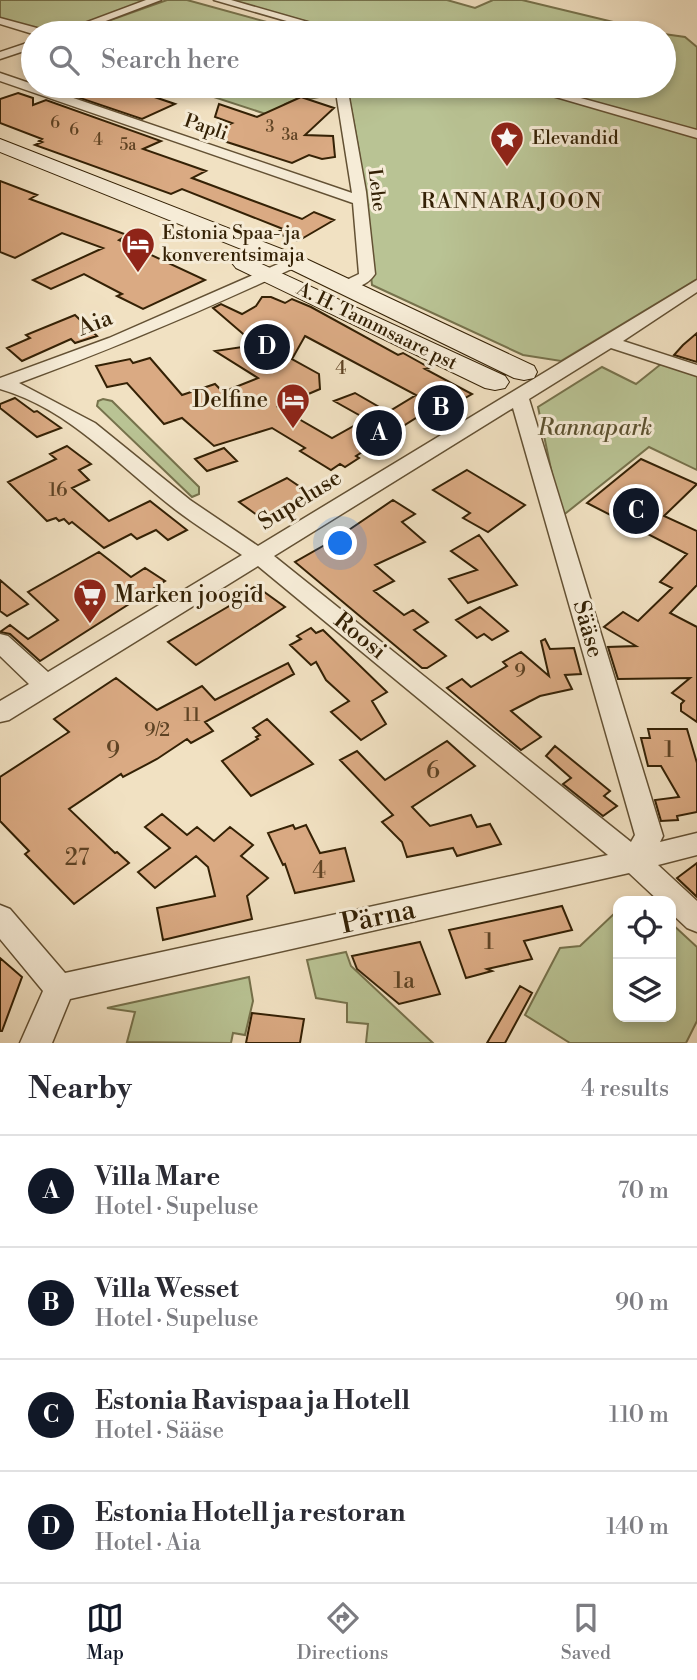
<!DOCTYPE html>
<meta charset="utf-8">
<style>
:root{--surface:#fff;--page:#f2f2f3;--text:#2b2b33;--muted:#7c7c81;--line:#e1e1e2;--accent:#111827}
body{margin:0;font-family:"Libre Bodoni",serif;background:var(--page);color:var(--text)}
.controls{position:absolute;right:21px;bottom:21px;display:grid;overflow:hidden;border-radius:14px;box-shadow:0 4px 10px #0003}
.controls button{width:63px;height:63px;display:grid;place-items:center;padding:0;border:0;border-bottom:2px solid var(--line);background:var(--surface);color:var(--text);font:35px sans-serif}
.you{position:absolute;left:341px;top:544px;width:24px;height:24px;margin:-18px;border:5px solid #fff;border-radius:50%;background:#1a73e8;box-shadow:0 0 0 10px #1a73e833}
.badge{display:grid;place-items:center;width:46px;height:46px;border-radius:50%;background:var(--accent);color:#fff;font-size:23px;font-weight:700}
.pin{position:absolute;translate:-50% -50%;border:4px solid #fff;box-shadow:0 2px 7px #0006}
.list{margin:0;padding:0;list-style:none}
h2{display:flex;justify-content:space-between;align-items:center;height:91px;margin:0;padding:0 28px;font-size:30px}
h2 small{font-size:23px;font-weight:400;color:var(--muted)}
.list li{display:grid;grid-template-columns:46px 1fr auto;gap:21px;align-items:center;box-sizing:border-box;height:112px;padding:0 28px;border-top:2px solid var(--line)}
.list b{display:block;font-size:26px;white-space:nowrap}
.list p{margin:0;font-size:23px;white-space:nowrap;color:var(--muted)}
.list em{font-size:23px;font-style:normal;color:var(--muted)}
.icon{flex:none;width:38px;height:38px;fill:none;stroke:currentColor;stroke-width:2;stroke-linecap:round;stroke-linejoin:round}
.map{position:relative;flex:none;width:697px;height:1043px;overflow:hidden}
.search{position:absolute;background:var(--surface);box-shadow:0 4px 10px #0003;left:21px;right:21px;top:21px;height:77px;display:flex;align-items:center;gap:18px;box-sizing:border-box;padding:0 24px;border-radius:38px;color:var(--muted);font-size:26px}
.sheet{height:539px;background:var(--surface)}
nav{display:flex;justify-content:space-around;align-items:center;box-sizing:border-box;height:98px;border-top:2px solid var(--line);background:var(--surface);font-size:19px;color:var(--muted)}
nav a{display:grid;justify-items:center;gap:4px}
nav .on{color:var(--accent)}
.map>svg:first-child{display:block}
.green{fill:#b9c394;stroke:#76724c;stroke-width:2}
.building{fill:#daaa83;stroke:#342105;stroke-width:2;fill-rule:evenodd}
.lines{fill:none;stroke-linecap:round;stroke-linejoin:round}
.street-casing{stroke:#635134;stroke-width:3}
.secondary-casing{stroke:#342105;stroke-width:2}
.street{fill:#f6ecd7;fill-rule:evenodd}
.secondary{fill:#f6ecd7;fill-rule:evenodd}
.labels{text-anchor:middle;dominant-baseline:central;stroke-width:6;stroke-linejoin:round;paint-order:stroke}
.far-number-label{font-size:16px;fill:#5e4324}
.far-street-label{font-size:19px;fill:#342105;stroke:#f6ecd7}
.far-poi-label{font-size:19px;fill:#342105;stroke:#f6ecd7;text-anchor:start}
.number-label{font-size:19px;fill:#5e4324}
.far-quarter-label{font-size:21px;letter-spacing:2px;fill:#342105;stroke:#f6ecd7}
.street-label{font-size:23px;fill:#342105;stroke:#f6ecd7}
.poi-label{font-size:23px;fill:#342105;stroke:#f6ecd7;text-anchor:end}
.park-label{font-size:23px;font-style:italic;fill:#5c5230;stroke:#f6ecd7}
.near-number-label{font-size:23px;fill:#5e4324}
.near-street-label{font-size:28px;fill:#342105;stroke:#f6ecd7}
</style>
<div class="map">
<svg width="697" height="1043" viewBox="0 0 697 1043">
<rect width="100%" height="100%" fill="#f1e1c2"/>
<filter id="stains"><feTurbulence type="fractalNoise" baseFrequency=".00286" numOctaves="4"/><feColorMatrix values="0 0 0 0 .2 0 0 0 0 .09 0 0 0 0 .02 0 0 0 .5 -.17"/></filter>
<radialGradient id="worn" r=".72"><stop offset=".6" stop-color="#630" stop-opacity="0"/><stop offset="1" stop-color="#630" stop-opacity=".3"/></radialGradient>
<!-- green -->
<path class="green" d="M0 0H152L57 33 0 19Z
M167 0H187L307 33H74Z
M228 0H447L475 8 493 0H522L659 33H348Z
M664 34 685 37 697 47V279L561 361 523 355 372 285 359 152 347 86H664Z
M180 86H334L335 94 309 99 301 97 285 104 272 116Z
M661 364 697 376V470L649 447 561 517 538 407 602 367 636 384Z
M103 399 112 401 199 487V494L192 497 97 406 98 401Z
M618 910V1017H671V923L697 947V1021L686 1043H570L525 1015 560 948 580 946Z
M346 952 351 966 433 1043H366L368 1024 347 1022V1003L316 998 307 960Z
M249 977 253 1001 245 1035 233 1033 231 1043 127 1042 135 1012 107 1008Z"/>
<!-- building -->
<path class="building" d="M110 86H122L175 104 142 119 65 93 80 87 94 92Z
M18 93 33 98V105L46 100 161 141 143 149 206 171 192 178 302 219 314 212 334 220 298 241 276 233 283 229 182 189 171 194 35 145 42 142 39 141 42 139 0 123V99Z
M301 97 334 108 305 135 333 136 335 157 322 159 309 155 292 163 205 135 232 123 215 117 219 104 257 117Z
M0 181 37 195 30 199 127 235 119 240 205 280 143 309 117 296 122 294 84 274 51 289 33 280 103 248 62 233 15 258 0 252Z
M262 297H271L285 303 292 299 311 307 398 355 403 353 430 368 425 369 472 394 423 422 416 418 356 456 359 458 345 467 340 464 331 470 300 451 305 448 272 428 214 446 182 418 164 424 127 383 107 387 96 366 130 359 133 363 150 358 182 395 215 384 223 392 258 378 215 351 256 345 213 308 221 304 242 314 256 306ZM305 336 416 395 388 412 355 393 334 401 366 419 332 438 278 407 320 389 319 374 292 359Z
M75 315 97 336 75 343 71 339 22 361 7 348 30 338 26 335Z
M697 333V362L674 355 683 345Z
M15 398 34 412 37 411 61 428 37 437 0 408V404Z
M67 446 91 464 79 470 89 480 72 488 109 521 150 501 187 530 168 540 156 530 137 539 131 534 104 548 72 522 69 524 64 519 59 521 56 518 47 521 8 482 56 459 50 454Z
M224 448 237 461 207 471 195 459Z
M641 459 697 484 664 516 697 531V585L670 613 697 627V722L681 711V704L684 701 672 693 690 678 618 679 608 647 636 646 604 627 623 612 638 621 672 588 660 582 687 554 587 503Z
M467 470 525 505 488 532 463 518 470 513 433 490Z
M287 478 309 493 261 518 239 502Z
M393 500 415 514 402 522 425 542 375 565 394 581 374 591 404 615 413 610 428 622 414 630 446 656 427 668H422L295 562 337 538Z
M479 535 517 585 468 603 449 579 477 570 451 551Z
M99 552 131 577 145 568 165 581 40 661 10 634 0 632 10 625 28 639 58 620 28 592Z
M0 580 28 604 7 616 0 611Z
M256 586 285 607 196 665 168 642 236 602 233 600Z
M480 607 508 631 492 640 484 634 477 638 456 620Z
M311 628 316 633 323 630 387 692 372 701 386 724 361 740 331 712 349 701 326 680 316 662 311 665 290 645 301 639 297 636Z
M545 639 550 649 574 648 581 674 565 675 572 689 540 696 511 711 541 737 521 750 447 688 462 679 471 687 507 666 503 662 521 652 549 676 541 641Z
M288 663 294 674 205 722 213 731 191 743 187 739 157 759 123 777 121 774 69 809 115 853 117 852 129 863 74 904 25 854 29 851 0 821V777L69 732 54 719 116 678 157 710 202 686 215 700Z
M267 719 313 764 251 796 222 761 258 739 256 737 260 735 253 728Z
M648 729H687L697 763V812L677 816 678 820 661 821 655 800 679 797 661 766H648L641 738H650Z
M447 741 475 766 412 807 430 826 471 815 477 827 490 824 501 844 457 856 453 848 407 857 402 842 382 822 393 815 340 760 357 751 385 780Z
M555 746 610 791 604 796 617 806 603 816 563 784 571 778 546 756Z
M162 814 187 835 197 827 214 841 230 827 253 845 241 856 268 878 247 896 252 919 163 940 157 908 215 896 208 867 196 856 155 888 138 872 170 848 145 827Z
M293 825 295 829 306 825 320 853 345 848 354 881 295 893 285 864 283 865 268 833Z
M697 863V897L677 878Z
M562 906 572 930 524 941 532 959 487 969 492 971 466 978 449 930Z
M420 942 440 994 399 1004 357 969 352 956Z
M0 958 22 977 2 1031H0Z
M520 986 532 993 505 1043H487Z
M252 1013 304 1019 300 1043H246Z"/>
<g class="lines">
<!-- street casing -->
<g class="street-casing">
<path id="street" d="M146 0H161L74 33H58Z
M214 0H231L346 33H328Z
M0 18 48 31 50 33 33 34 0 24Z
M33 41V48L0 59V52Z
M0 73 352 193 335 86H347L366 192 375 274C367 286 357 287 344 290L336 285 359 274 353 203 0 81Z
M518 86H537L697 130V138Z
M294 257 300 259 302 262 300 265C207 309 115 348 19 383L95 423 190 500 258 546 697 280V292L623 341 697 365V376L611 348 529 399 663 836 660 842 697 833V855L658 865 697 901V932L687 928 671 913V901H659L629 873 70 999 52 1043H20L43 991 0 939V905L10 909 65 973 608 855 258 566 9 720 0 722V701L29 684 0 656V634L8 636 48 672 242 555C220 540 197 526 176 510 120 467 70 409 0 389V378L109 338ZM513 408 635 835 631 842 274 556Z"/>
</g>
<!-- secondary casing -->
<g class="secondary-casing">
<path id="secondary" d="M0 139 302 257 534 366 537 372 534 378 524 380 514 378 286 267 0 152Z
M244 256 505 376 509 382 505 388 495 390 485 388 236 268 232 263 236 258Z"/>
</g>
<!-- street -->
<use href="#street" class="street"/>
<!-- secondary -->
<use href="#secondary" class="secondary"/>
</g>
<!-- icons -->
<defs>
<g id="sight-pin" transform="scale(1.75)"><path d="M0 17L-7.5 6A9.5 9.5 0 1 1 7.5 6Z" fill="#8f2418" stroke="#f6ecd7"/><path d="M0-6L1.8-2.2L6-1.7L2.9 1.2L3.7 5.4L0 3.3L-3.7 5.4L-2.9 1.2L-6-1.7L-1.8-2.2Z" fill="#fff"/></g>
<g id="hotel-pin" transform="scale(1.75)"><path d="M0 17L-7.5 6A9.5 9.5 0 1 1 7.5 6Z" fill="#8f2418" stroke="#f6ecd7"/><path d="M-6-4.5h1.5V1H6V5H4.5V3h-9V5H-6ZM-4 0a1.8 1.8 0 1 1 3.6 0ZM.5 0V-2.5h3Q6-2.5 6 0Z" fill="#fff"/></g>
<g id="supermarket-pin" transform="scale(1.75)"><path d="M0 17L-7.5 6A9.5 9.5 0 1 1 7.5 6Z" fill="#8f2418" stroke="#f6ecd7"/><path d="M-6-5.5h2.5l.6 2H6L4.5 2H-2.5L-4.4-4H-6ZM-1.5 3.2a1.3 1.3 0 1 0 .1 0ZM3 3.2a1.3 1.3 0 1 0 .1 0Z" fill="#fff"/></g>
</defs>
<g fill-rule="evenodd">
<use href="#sight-pin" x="507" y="138"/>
<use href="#hotel-pin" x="138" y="244"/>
<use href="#hotel-pin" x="293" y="400"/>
<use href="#supermarket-pin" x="90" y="595"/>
</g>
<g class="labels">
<!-- far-number labels -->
<g class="far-number-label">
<text x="55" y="123">6</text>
<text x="270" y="127">3</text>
<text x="74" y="130">6</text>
<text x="290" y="135">3a</text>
<text x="98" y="140">4</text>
<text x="128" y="145">5a</text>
</g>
<!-- far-street labels -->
<g class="far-street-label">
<text transform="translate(206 127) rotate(19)">Papli</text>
<text transform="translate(377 190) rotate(83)">Lehe</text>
<text transform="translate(377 326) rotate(26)">A. H. Tammsaare pst</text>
</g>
<!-- far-poi labels -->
<g class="far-poi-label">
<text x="532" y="138">Elevandid</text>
<text x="162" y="233">Estonia Spaa- ja<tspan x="162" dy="22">konverentsimaja</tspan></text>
</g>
<!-- number labels -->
<g class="number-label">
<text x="341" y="368">4</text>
<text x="58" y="490">16</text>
<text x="520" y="671">9</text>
<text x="192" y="715">11</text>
<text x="157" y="730">9/2</text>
</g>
<!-- far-quarter labels -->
<g class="far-quarter-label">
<text x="512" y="202">RANNARAJOON</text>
</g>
<!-- street labels -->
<g class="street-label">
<text transform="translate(95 323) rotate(-21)">Aia</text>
<text transform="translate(300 500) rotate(-32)">Supeluse</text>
<text transform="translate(588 629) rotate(74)">Sääse</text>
<text transform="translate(360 636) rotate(39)">Roosi</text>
</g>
<!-- poi labels -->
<g class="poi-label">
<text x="268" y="400">Delfine</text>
<text x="114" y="595" text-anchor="start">Marken joogid</text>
</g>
<!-- park labels -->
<g class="park-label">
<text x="595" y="428">Rannapark</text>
</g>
<!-- near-number labels -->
<g class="near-number-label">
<text x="669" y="750">1</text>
<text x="113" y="751">9</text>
<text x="433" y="771">6</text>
<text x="77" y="858">27</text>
<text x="319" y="871">4</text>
<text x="489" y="942">1</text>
<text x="404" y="981">1a</text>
</g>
<!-- near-street labels -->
<g class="near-street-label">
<text transform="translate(378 917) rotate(-12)">Pärna</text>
</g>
</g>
<rect width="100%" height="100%" filter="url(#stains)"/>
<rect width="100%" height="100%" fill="url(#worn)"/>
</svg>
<div class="controls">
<button><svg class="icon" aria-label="locate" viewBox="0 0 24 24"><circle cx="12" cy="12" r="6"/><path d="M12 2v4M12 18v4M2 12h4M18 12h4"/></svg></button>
<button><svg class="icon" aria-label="layers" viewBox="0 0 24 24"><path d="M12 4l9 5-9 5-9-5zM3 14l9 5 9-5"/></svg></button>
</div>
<div class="you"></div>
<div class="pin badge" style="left:379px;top:433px">A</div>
<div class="pin badge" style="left:441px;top:408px">B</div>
<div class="pin badge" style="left:636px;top:511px">C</div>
<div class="pin badge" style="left:267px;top:347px">D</div>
<div class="search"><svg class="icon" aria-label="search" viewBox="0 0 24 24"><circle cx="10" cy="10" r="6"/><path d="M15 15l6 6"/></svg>Search here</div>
</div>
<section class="sheet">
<h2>Nearby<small>4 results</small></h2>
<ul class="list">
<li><span class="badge">A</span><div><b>Villa Mare</b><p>Hotel · Supeluse</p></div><em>70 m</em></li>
<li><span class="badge">B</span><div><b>Villa Wesset</b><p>Hotel · Supeluse</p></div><em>90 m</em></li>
<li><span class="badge">C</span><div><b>Estonia Ravispaa ja Hotell</b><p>Hotel · Sääse</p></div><em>110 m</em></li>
<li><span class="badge">D</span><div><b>Estonia Hotell ja restoran</b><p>Hotel · Aia</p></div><em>140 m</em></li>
</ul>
</section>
<nav>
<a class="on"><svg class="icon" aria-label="map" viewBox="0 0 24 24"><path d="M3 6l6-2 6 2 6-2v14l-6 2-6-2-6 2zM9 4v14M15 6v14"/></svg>Map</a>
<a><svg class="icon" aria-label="directions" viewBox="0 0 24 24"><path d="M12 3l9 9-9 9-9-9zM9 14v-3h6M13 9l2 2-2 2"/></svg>Directions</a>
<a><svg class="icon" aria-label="saved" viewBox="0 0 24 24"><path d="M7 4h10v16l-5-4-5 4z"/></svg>Saved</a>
</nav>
